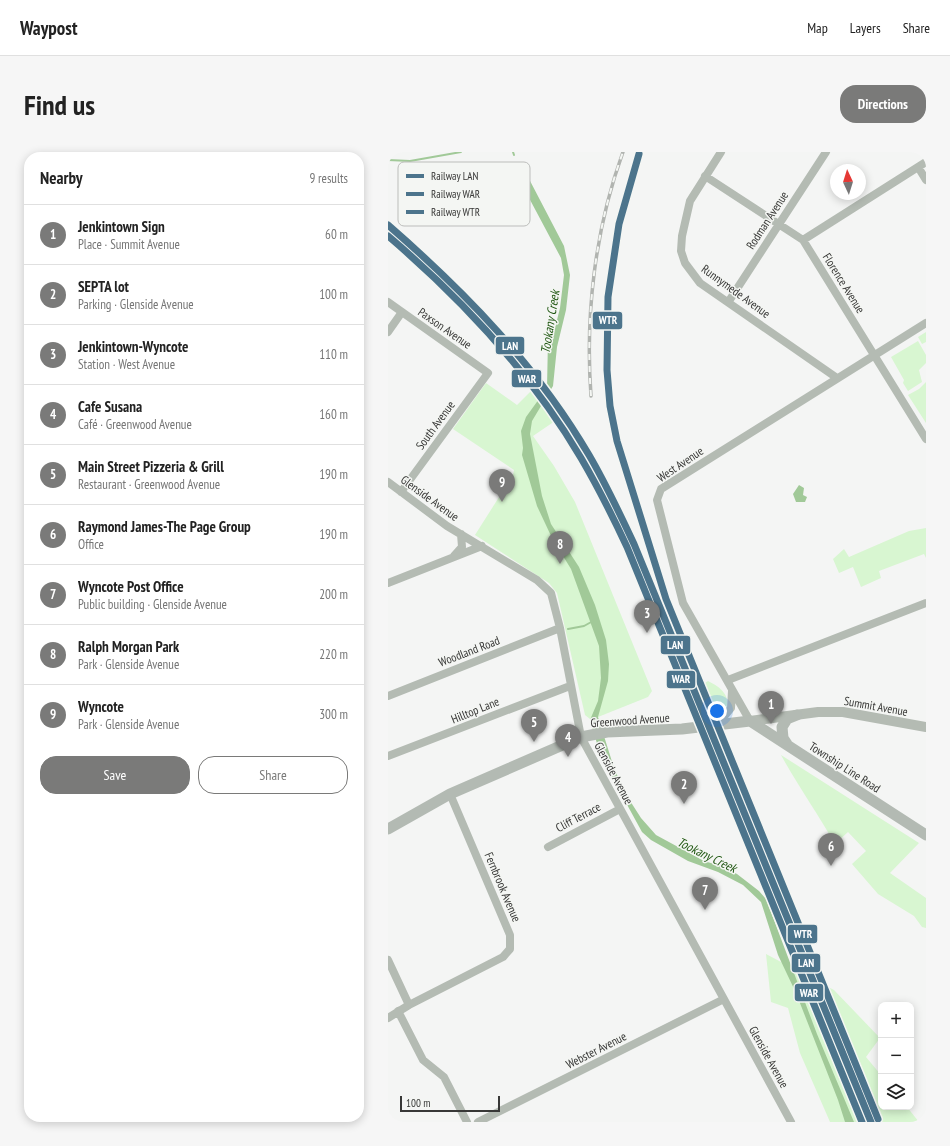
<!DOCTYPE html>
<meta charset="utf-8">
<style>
:root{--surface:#fff;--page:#f6f6f6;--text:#222;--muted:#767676;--line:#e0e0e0;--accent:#7a7a79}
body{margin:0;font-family:"PT Sans Narrow",sans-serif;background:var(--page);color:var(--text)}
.controls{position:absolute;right:12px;bottom:12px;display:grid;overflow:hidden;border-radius:8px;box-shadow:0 2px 10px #0003}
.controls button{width:36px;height:36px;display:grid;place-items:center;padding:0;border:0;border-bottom:1px solid var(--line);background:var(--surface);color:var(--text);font:20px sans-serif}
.compass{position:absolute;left:442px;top:12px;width:36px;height:36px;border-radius:50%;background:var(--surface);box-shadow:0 2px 10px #0003;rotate:356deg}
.scale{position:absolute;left:12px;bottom:10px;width:100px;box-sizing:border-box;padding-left:4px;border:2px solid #383837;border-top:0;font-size:11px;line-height:14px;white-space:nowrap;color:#383837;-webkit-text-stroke:3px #f4f6f3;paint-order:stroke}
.you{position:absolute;left:329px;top:559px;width:14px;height:14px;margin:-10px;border:3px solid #fff;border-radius:50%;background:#1a73e8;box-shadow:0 0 0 6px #1a73e833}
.badge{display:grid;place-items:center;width:26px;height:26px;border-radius:50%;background:var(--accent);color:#fff;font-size:13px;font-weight:700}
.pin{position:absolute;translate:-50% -33px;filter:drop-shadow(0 1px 2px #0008)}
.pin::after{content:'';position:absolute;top:21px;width:14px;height:12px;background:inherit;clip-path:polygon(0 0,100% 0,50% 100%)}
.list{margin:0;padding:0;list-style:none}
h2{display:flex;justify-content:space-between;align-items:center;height:52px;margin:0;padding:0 16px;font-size:17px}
h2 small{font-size:13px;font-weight:400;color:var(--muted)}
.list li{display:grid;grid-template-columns:26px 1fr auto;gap:12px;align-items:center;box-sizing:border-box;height:60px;padding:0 16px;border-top:1px solid var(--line)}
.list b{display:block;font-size:15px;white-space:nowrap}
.list p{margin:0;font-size:13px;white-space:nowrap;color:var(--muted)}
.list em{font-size:13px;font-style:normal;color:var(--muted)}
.actions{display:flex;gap:8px;padding:12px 16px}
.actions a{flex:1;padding:9px 0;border:1px solid var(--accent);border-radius:16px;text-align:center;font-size:14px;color:var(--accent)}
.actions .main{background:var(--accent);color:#fff}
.icon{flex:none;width:22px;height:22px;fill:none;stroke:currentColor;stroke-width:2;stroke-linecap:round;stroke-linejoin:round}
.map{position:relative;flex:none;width:538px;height:970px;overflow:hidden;border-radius:16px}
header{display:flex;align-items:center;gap:24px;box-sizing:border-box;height:56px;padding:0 20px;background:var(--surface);border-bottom:1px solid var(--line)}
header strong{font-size:19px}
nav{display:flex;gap:22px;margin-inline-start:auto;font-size:14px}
.intro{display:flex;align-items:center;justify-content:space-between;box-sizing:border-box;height:96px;padding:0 24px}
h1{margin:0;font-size:28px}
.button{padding:10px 18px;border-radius:16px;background:var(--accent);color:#fff;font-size:14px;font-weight:700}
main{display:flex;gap:24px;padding:0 24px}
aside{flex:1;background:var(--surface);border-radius:16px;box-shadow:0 2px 10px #0003}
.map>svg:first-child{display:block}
.green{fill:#d8f6d1}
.water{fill:#a1c998}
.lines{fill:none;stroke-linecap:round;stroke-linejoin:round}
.stream{stroke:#a1c998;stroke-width:2}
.minor{stroke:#b4bbb3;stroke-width:8}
.tertiary{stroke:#b4bbb3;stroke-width:10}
.secondary{stroke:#b3bab3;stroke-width:11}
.rail-casing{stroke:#b1b4b0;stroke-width:3.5}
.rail{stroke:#f4f6f3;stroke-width:2;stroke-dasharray:6;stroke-linecap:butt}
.rail-1-casing{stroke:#f4f6f3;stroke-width:10}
.rail-2-casing{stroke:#f4f6f3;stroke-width:10}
.rail-3-casing{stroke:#f4f6f3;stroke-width:10}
.rail-1{stroke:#4c748c;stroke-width:7}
.rail-2{stroke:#4c748c;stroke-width:7}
.rail-3{stroke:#4c748c;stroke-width:7}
.labels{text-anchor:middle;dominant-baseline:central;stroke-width:3;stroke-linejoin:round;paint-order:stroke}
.street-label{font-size:12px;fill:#383837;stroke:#f4f6f3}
.water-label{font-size:13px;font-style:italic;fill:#225814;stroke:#f4f6f3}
.key{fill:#f4f6f3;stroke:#bcbdbb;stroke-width:1}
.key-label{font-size:11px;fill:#383837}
.line-badge{stroke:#f4f6f3;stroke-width:1.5}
.badge-label{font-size:11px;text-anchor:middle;font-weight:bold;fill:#fff}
</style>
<header>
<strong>Waypost</strong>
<nav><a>Map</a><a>Layers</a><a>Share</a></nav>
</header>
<div class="intro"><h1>Find us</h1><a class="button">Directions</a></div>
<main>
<aside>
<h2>Nearby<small>9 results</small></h2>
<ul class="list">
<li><span class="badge">1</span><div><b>Jenkintown Sign</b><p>Place · Summit Avenue</p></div><em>60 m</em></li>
<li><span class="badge">2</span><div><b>SEPTA lot</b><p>Parking · Glenside Avenue</p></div><em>100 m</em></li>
<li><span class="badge">3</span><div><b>Jenkintown-Wyncote</b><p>Station · West Avenue</p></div><em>110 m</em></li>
<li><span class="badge">4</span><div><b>Cafe Susana</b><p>Café · Greenwood Avenue</p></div><em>160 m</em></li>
<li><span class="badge">5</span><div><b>Main Street Pizzeria &amp; Grill</b><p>Restaurant · Greenwood Avenue</p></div><em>190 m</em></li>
<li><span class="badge">6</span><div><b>Raymond James-The Page Group</b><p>Office</p></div><em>190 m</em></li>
<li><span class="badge">7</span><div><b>Wyncote Post Office</b><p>Public building · Glenside Avenue</p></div><em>200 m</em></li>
<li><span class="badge">8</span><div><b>Ralph Morgan Park</b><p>Park · Glenside Avenue</p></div><em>220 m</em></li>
<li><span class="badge">9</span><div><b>Wyncote</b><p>Park · Glenside Avenue</p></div><em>300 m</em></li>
</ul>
<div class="actions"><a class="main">Save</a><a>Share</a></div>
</aside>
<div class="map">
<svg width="538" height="970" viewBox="0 0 538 970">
<rect width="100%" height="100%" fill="#f4f5f4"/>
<!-- green -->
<path class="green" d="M538 180V190L534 192 530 185Z
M530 189 538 203V211L531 218 534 230 520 239 515 231 516 228 503 205Z
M538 230V271L520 243 531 237Z
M98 231 129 253 144 238 167 269 145 284 166 314 187 350 264 539 260 545 210 565 202 567 197 563 169 441 161 431 87 383 125 323 126 318 65 277Z
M538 376V406L536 402 491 419 493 426 473 435 465 415 451 421 445 407 456 397 461 405 521 379Z
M320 529C326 532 333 536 336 541 344 552 336 563 324 564L312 534Z
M393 603 531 691 502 721 538 746V776L534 775 526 764 490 742 464 712 478 699 460 680 447 692C430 662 410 634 393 603Z
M378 802 446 838 492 886 478 905 493 923V955H519L531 970H442L412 901 400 856 383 850Z"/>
<!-- water -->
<path class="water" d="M140 25 176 94 182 123 178 158 169 195 165 234 144 269 142 282 154 344 163 372 191 415 207 453 218 488 221 512 220 529 210 565 226 616 237 641 253 666 268 683 316 709 333 714 349 722 371 739 378 747 429 882 466 970H457L450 948 408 841 390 803 373 750 355 733 330 720 300 709 263 688 254 680 213 605 202 568 210 549 213 526 211 494 183 417 164 386 149 354 134 303 135 296 133 279 138 265 159 236 160 187 166 180 172 156 176 123 173 106 132 29 133 27Z
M411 333 416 336 415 343 419 345 417 350H408L405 342Z"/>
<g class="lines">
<!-- stream -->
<path class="stream" d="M125 0 126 3
M0 8 22 9 73 0
M180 477 196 474 205 469"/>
<!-- minor -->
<path class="minor" d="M333 0 302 49 294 84 293 99 297 111 312 131 449 226
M530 15 538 28
M317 24 415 88 538 287
M415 88 538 10
M341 149 438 0
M0 150 100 221 13 340
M0 180 14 160
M0 330 59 374 149 428 163 441 172 476 193 585 403 970
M66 404 74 395 73 382
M0 431 94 394
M340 528 538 451
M0 544 172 476
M362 569 295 451 269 348 273 337 538 171
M330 572 343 556 344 539
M0 604 182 534
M160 695 232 657
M0 808 21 853
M10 859 35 908 56 925 79 970
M0 866 21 853 115 805 122 797V783L62 642
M90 970 336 847"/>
<!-- tertiary -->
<path class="tertiary" d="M362 569 430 560H455L538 575"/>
<!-- secondary -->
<path class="secondary" d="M399 592 395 586 394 575 399 567 409 563
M0 677 62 642 193 585 219 580 294 577 362 569 538 683"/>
<!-- rail casing -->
<g class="rail-casing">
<path id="rail" d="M203 244C197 163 207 77 235 0"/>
</g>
<!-- rail -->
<use href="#rail" class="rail"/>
<!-- rail-1 casing -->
<g class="rail-1-casing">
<path id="rail-1" d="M0 73C77 140 149 214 201 303 218 332 232 362 246 392L483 970"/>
</g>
<!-- rail-2 casing -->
<g class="rail-2-casing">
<path id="rail-2" d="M0 84C75 148 143 221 193 306 210 335 225 365 239 395L474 970"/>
</g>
<!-- rail-3 casing -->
<g class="rail-3-casing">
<path id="rail-3" d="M251 2 231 72 220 145 219 218 222 254 229 289 278 447 490 967"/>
</g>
<!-- rail-1 -->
<use href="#rail-1" class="rail-1"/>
<!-- rail-2 -->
<use href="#rail-2" class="rail-2"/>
<!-- rail-3 -->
<use href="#rail-3" class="rail-3"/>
</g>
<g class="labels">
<!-- street labels -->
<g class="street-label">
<text transform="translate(379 68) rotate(-57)">Rodman Avenue</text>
<text transform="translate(456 131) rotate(58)">Florence Avenue</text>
<text transform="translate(348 139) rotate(36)">Runnymede Avenue</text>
<text transform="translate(57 176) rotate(35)">Paxson Avenue</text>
<text transform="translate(47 273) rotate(-54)">South Avenue</text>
<text transform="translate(292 312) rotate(-34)">West Avenue</text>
<text transform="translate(42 346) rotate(36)">Glenside Avenue</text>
<text transform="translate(81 499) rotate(-21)">Woodland Road</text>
<text transform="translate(488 554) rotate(10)">Summit Avenue</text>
<text transform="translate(87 558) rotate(-22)">Hilltop Lane</text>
<text transform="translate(242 568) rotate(-4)">Greenwood Avenue</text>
<text transform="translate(457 615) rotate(33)">Township Line Road</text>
<text transform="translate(226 621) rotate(62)">Glenside Avenue</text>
<text transform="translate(190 665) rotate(-28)">Cliff Terrace</text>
<text transform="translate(115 735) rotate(67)">Fernbrook Avenue</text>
<text transform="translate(208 898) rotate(-27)">Webster Avenue</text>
<text transform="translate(381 905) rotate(61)">Glenside Avenue</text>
</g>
<!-- water labels -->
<g class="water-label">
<text transform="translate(162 170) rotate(-81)">Tookany Creek</text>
<text transform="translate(319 703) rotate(26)">Tookany Creek</text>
</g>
</g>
<!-- legend -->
<rect x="10" y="10" width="132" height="64" rx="6" class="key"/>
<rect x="18" y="22" width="18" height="4" fill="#4c748c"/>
<rect x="18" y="40" width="18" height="4" fill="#4c748c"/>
<rect x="18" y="58" width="18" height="4" fill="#4c748c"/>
<g class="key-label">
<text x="43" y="28">Railway LAN</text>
<text x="43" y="46">Railway WAR</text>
<text x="43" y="64">Railway WTR</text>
</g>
<g class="line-badge">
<rect x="204" y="159" width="31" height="19" rx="4" fill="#4c748c"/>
<rect x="107" y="184" width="30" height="19" rx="4" fill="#4c748c"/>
<rect x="123" y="217" width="31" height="19" rx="4" fill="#4c748c"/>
<rect x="272" y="483" width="31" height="20" rx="4" fill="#4c748c"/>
<rect x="278" y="518" width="30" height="19" rx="4" fill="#4c748c"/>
<rect x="399" y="772" width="31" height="20" rx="4" fill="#4c748c"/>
<rect x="403" y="801" width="30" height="20" rx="4" fill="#4c748c"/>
<rect x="406" y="831" width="30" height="19" rx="4" fill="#4c748c"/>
</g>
<g class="badge-label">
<text x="220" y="172">WTR</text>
<text x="122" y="198">LAN</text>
<text x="139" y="231">WAR</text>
<text x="287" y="497">LAN</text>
<text x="293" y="531">WAR</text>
<text x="415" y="786">WTR</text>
<text x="418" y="815">LAN</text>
<text x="421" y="845">WAR</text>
</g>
</svg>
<div class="controls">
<button>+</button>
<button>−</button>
<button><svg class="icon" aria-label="layers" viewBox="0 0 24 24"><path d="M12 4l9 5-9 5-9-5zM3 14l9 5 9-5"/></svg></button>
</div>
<svg class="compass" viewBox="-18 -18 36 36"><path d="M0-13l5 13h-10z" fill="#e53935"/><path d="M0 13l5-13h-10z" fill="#767676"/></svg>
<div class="scale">100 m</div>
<div class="you"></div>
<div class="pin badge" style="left:383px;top:572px">1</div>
<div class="pin badge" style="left:296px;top:652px">2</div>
<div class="pin badge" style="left:259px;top:481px">3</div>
<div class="pin badge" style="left:180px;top:605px">4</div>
<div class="pin badge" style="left:146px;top:590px">5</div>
<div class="pin badge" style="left:443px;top:714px">6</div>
<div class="pin badge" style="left:317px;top:758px">7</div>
<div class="pin badge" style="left:172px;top:412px">8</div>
<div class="pin badge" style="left:114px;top:350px">9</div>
</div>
</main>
